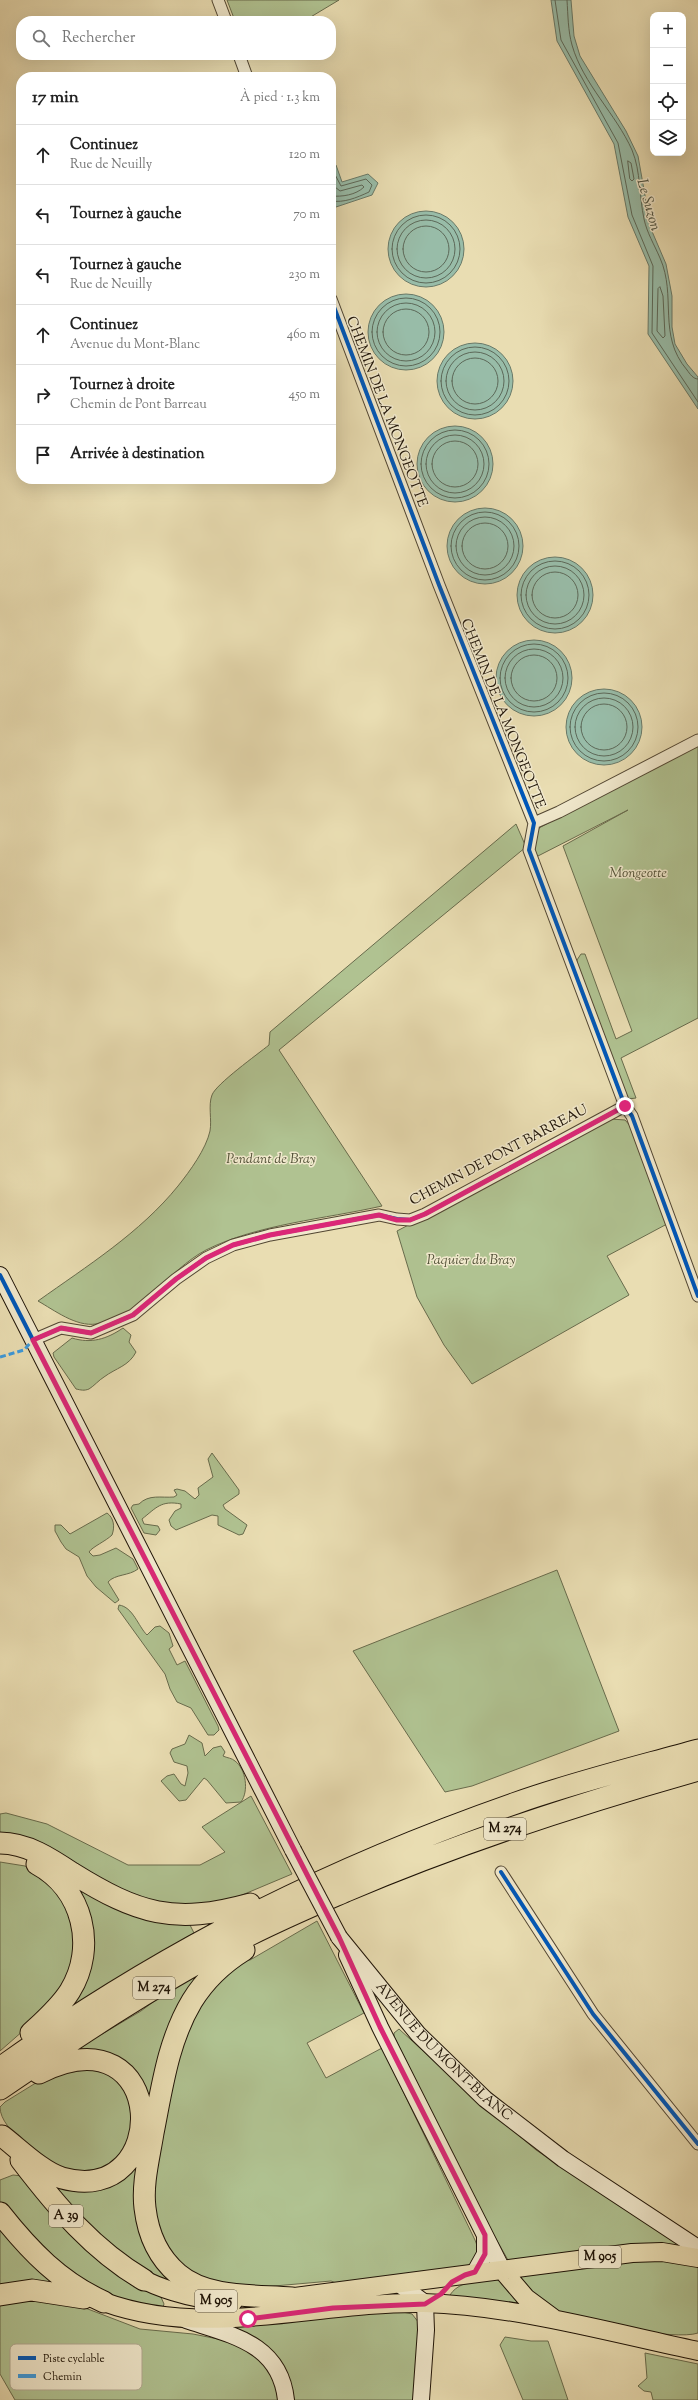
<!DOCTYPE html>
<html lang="fr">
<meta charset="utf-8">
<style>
:root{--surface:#fff;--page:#f2f2f2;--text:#222;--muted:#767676;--line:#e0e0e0}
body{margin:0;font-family:"Sorts Mill Goudy",serif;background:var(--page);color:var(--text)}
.controls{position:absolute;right:12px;top:12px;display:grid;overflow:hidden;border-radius:8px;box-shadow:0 4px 16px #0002}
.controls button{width:36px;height:36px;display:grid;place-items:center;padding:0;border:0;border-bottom:1px solid var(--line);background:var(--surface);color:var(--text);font:20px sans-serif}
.stop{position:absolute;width:12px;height:12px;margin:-9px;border:3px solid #db2777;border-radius:50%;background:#fff}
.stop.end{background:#db2777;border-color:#fff;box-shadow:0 1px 4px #0008}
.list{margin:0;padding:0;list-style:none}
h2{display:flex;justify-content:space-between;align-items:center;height:52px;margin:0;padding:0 16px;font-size:17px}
h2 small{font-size:13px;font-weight:400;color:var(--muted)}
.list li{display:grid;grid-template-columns:26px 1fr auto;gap:12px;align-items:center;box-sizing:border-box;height:60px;padding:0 16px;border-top:1px solid var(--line)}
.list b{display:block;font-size:15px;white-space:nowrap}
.list p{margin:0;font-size:13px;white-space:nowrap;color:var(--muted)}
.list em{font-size:13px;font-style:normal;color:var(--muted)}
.icon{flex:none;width:22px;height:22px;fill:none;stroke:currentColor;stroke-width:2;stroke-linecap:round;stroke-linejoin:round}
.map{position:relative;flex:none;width:698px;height:2400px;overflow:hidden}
.search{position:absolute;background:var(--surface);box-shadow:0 4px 16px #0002;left:16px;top:16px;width:320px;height:44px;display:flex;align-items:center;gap:10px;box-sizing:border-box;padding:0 14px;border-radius:16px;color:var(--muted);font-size:15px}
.panel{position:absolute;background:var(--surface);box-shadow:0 4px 16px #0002;left:16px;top:72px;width:320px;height:412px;border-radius:16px}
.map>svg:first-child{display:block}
.green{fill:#b0c291;stroke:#686b4c}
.water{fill:#98bca8;stroke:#687968}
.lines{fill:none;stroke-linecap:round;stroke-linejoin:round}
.shore{stroke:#5c6858;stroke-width:1}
.street-casing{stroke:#524632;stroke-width:13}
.secondary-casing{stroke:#1f1407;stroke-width:18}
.primary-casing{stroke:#1f1407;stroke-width:20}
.highway-casing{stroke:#1f1407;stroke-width:23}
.street{stroke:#f1e9cd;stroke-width:11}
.secondary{stroke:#f1e9cd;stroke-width:16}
.primary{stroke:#e9ddb2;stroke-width:18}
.highway{stroke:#e9ddb2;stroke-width:21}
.secondary-bridge-casing{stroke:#1f1407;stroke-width:18;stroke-linecap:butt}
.secondary-bridge{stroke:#f1e9cd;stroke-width:16}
.quiet{stroke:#3c9add;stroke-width:3;stroke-dasharray:6 3;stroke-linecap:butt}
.cycleway-casing{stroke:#f1e9cd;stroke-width:6}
.cycleway{stroke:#0057b8;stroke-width:4}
.route{stroke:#db2777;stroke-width:5}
.labels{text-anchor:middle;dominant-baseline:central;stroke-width:3;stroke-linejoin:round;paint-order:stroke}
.shield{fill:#f1e9cd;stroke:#5e5442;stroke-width:1}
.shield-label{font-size:13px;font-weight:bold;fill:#1f1407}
.street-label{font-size:14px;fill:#1f1407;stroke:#f1e9cd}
.park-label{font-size:14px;font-style:italic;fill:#525137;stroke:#f1e9cd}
.water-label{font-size:15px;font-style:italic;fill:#494f3f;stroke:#f1e9cd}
.key{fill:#f1e9cd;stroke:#b2a992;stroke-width:1}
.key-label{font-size:11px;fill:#1f1407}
</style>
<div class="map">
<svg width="698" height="2400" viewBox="0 0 698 2400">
<rect width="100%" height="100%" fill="#e9ddb2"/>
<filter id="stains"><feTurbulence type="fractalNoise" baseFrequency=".005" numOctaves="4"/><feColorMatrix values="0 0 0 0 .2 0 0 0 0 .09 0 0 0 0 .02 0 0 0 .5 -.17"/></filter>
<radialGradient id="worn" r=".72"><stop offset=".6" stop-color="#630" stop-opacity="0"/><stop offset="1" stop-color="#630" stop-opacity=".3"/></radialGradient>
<!-- green -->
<path class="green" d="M227 0H339L304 21H235Z
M698 743V1018L621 1058 636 1098 628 1099 577 967V960L581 954H585L616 1039 632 1031 563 846 628 810 536 857C534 846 534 838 539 828Z
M516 824 526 847 279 1050 382 1206C325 1219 258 1224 206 1250 168 1270 142 1316 96 1324 76 1327 54 1310 38 1301 87 1266 140 1233 178 1186 190 1171 206 1149 210 1131 212 1120 208 1105 212 1095 216 1084 258 1054 269 1045L270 1032Z
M611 1119 625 1120 632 1128 667 1224 607 1256 629 1295 472 1384 444 1345 417 1297 397 1231Z
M123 1328 131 1335 129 1342 136 1352C129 1366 116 1368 104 1377 99 1380 94 1386 89 1389 84 1391 81 1390 76 1389L54 1357 53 1353 72 1338C91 1344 107 1339 123 1328Z
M212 1453 239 1490V1494L223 1505 225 1509 247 1525 243 1534 239 1535 218 1525V1516L212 1515 176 1530 171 1526 169 1520 175 1511 181 1508V1504C161 1500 156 1508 142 1519L144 1524 158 1526 160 1530 156 1535 144 1533 131 1508 133 1505 139 1504C149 1494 161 1498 174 1497L177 1495 174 1490 177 1489 185 1491 195 1499 199 1495 198 1488 213 1477 208 1459Z
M107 1513C114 1518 115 1527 112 1535 106 1541 92 1547 89 1552L93 1556 100 1555 116 1548 133 1559 138 1569C129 1576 115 1574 108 1582L119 1600 115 1603 96 1587 87 1576 79 1557 66 1549 61 1542 55 1531V1525H61L70 1534Z
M557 1570 619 1731 472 1786 445 1792 353 1651Z
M119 1605C133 1607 138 1626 147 1635L155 1627 160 1626 169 1633 173 1646 169 1649 177 1665 185 1661 218 1726 219 1730 214 1735H208L191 1708 177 1702 170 1689 165 1674 118 1609Z
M189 1735 202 1743 205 1756 213 1748 221 1746 225 1752 223 1756C227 1758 232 1758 235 1761 246 1769 249 1791 241 1802L226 1803 207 1780 204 1778 186 1800 179 1801 161 1781 167 1776 174 1774 181 1784 185 1786 188 1773 187 1766 174 1762 170 1753 172 1749 185 1744Z
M251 1796 292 1874 216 1906 158 1908 0 1837V1814L6 1813 47 1824 128 1865H200L225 1852 202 1827Z
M0 1862 25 1866 48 1879 73 1913 74 1968 47 2010 0 2051Z
M63 1877 189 1923 194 1933 60 2015 82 1982Z
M317 1921 364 2013 307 2043 326 2078 382 2048 475 2240 479 2251 471 2266 336 2283 331 2281 263 2287 212 2284 173 2262 151 2210 172 2067 208 1989 240 1960H250Z
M207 1968 152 2109 142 2090 69 2052 92 2036 102 2034 141 2011 177 1984Z
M399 2029 477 2100 536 2150 680 2245 682 2249 512 2262 508 2260 488 2225 394 2037V2033Z
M103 2067 130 2095 133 2139 106 2169 65 2173C47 2159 0 2132 0 2107L5 2102 47 2076Z
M144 2148 140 2188 184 2287 155 2277 114 2252 52 2186H66Z
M13 2175 23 2176 160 2295 164 2304 162 2310 138 2307 74 2279 0 2204V2180Z
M0 2226 60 2287 0 2290Z
M655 2258 698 2264V2333C675 2341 578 2322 554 2311 542 2305 526 2285 515 2276Z
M499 2278 527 2307 449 2297C457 2280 483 2280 499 2278Z
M8 2298 67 2301 140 2329 193 2334 238 2343 270 2369 281 2400H15L0 2374V2301Z
M398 2311 412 2314 419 2323 416 2394 413 2400H294C289 2359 268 2346 234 2329L236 2326Z
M505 2337 531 2341H548L568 2400H523L500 2345Z
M645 2353 698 2364V2400H653L651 2392 644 2391 638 2386 647 2378Z"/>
<!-- water -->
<path class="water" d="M551 0H571L574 36 580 56 626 131 638 156 651 229 666 264 672 296V327L675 344 687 364 698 377V409L648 334 649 266 628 217 614 144 557 41Z
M331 162 336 165 342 182 368 174 378 183 372 195 336 207 331 205Z
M388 249a38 38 0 1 1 76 0a38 38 0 1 1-76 0Z
M368 332a38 38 0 1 1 76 0a38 38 0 1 1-76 0Z
M437 381a38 38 0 1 1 76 0a38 38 0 1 1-76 0Z
M417 464a38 38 0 1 1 76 0a38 38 0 1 1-76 0Z
M447 546a38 38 0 1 1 76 0a38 38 0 1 1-76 0Z
M517 595a38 38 0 1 1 76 0a38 38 0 1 1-76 0Z
M496 678a38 38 0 1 1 76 0a38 38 0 1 1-76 0Z
M566 727a38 38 0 1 1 76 0a38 38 0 1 1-76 0Z"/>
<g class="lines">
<!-- shore -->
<path class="shore" d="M555 0 561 40 618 143 632 215 653 266 652 333 698 402
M567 0C568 15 568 31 572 45 583 84 616 114 632 150 641 172 639 196 644 219 647 233 654 244 660 258 677 296 657 335 687 370 690 374 693 379 698 379
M628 161 631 163 634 179 632 181 630 179Z
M331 167 341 186 366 179 372 185 369 192C356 198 344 203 331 201
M331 178 335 187 340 191 362 185 364 187C356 195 342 197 331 196
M392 249a34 34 0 1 1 68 0a34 34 0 1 1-68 0Z
M397 249a29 29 0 1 1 58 0a29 29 0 1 1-58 0Z
M403 249a23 23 0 1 1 46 0a23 23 0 1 1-46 0Z
M660 287 663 296 665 336 663 338 657 331 658 289Z
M372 332a34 34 0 1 1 68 0a34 34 0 1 1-68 0Z
M377 332a29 29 0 1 1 58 0a29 29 0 1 1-58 0Z
M383 332a23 23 0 1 1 46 0a23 23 0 1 1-46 0Z
M441 381a34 34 0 1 1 68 0a34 34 0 1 1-68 0Z
M446 381a29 29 0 1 1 58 0a29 29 0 1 1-58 0Z
M452 381a23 23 0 1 1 46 0a23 23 0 1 1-46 0Z
M421 464a34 34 0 1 1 68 0a34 34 0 1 1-68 0Z
M426 464a29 29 0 1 1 58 0a29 29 0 1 1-58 0Z
M432 464a23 23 0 1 1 46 0a23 23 0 1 1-46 0Z
M451 546a34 34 0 1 1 68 0a34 34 0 1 1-68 0Z
M456 546a29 29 0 1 1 58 0a29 29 0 1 1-58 0Z
M462 546a23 23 0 1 1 46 0a23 23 0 1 1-46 0Z
M521 595a34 34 0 1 1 68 0a34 34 0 1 1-68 0Z
M526 595a29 29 0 1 1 58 0a29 29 0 1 1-58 0Z
M532 595a23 23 0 1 1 46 0a23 23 0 1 1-46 0Z
M500 678a34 34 0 1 1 68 0a34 34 0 1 1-68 0Z
M505 678a29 29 0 1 1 58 0a29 29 0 1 1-58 0Z
M511 678a23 23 0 1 1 46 0a23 23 0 1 1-46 0Z
M570 727a34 34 0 1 1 68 0a34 34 0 1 1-68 0Z
M575 727a29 29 0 1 1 58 0a29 29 0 1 1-58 0Z
M581 727a23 23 0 1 1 46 0a23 23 0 1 1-46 0Z"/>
<!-- street casing -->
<g class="street-casing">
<path id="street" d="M218 0 226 21
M239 55 247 77
M331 299 439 585 534 823 529 850 625 1106 632 1116 698 1296
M534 823 559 812 698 740
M33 1340 61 1328 91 1333 133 1315 176 1279 206 1258 233 1245 270 1235 379 1215 397 1219 410 1220 425 1214 625 1106
M501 1872 593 2014 698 2144"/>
</g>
<!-- secondary casing -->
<g class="secondary-casing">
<g id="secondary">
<path d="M0 1275 293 1850"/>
<path id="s1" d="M339 1937 418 2034 485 2099 563 2159 698 2248"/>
<path d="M347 1955 380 2027 503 2271"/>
<path d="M475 2272 485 2254V2237"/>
<path d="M399 2284 425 2303 426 2330 421 2400"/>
<path d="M186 2320C231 2335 280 2343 286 2400"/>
</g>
</g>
<!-- primary casing -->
<g class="primary-casing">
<path id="primary" d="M503 2271 526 2298 553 2318
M144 2280C173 2294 201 2300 233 2302
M279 2299 632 2253 662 2252 698 2258
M104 2302C209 2340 317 2301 424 2303 517 2306 608 2332 698 2351"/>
</g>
<!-- highway casing -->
<g class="highway-casing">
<path id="highway" d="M0 1843C27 1843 51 1859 72 1873 138 1914 174 1925 250 1904
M244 1950C223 1963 205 1980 192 2001 168 2041 162 2088 153 2133 149 2158 142 2184 145 2208 148 2234 158 2257 178 2274 207 2299 256 2295 292 2298
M31 2033C45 2020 60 2007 70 1991 97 1947 83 1889 37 1864
M0 2068C162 1952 327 1869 516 1803 575 1782 637 1767 698 1750
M0 2089C75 2038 150 1988 230 1945 267 1925 307 1908 346 1891 461 1842 578 1804 698 1770
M2 2136C19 2149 42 2172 62 2178 173 2209 170 2007 39 2073
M21 2160C57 2207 93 2250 144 2280
M0 2213C30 2251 60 2282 104 2302
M0 2295 32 2290 84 2298"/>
</g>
<!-- street -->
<use href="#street" class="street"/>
<!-- secondary -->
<use href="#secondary" class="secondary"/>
<!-- primary -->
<use href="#primary" class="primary"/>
<!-- highway -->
<use href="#highway" class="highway"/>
<!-- secondary-bridge casing -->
<g class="secondary-bridge-casing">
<path id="secondary-bridge" d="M293 1850 339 1937"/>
</g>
<!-- secondary-bridge -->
<use href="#secondary-bridge" class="secondary-bridge"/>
<!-- quiet -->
<path class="quiet" d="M0 1357 24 1350 33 1340"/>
<!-- cycleway casing -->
<g class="cycleway-casing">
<path id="cycleway" d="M331 299 439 585 534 823 529 850 625 1106 632 1116 698 1296
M0 1275 33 1340 61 1328 91 1333 133 1315 176 1279 206 1258 233 1245 270 1235 379 1215 397 1219 410 1220 425 1214 625 1106
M501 1872 593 2014 698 2144"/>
</g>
<!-- cycleway -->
<use href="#cycleway" class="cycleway"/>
</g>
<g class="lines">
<!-- route -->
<path class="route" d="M248 2319 333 2308 425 2304 441 2294 452 2282 465 2275 475 2272 485 2254V2235L380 2027 339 1937 33 1340 61 1328 91 1333 133 1315 176 1279 206 1258 233 1245 270 1235 379 1215 397 1220H410L425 1214 625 1106"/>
</g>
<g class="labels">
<!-- shield labels -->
<g class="shield">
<rect x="484" y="1818" width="42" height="22" rx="3"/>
<rect x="133" y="1977" width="42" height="22" rx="3"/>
<rect x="49" y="2205" width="34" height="22" rx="3"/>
<rect x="579" y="2246" width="42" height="22" rx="3"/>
<rect x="195" y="2290" width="42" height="22" rx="3"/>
</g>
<g class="shield-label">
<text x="505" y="1829">M 274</text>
<text x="154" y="1988">M 274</text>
<text x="66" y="2216">A 39</text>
<text x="600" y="2257">M 905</text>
<text x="216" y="2301">M 905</text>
</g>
<!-- street labels -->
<g class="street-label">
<text transform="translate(386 412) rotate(69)">CHEMIN DE LA MONGEOTTE</text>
<text transform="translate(502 714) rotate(68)">CHEMIN DE LA MONGEOTTE</text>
<text transform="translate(499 1156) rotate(-28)">CHEMIN DE PONT BARREAU</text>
<text stroke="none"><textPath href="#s1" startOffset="156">AVENUE DU MONT-BLANC</textPath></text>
</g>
<!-- park labels -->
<g class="park-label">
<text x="638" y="874">Mongeotte</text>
<text x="271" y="1160">Pendant de Bray</text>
<text x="471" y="1261">Paquier du Bray</text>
</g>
<!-- water labels -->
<g class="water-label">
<text transform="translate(648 205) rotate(74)">Le Suzon</text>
</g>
</g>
<!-- legend -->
<rect x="10" y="2344" width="132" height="46" rx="6" class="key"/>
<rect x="18" y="2356" width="18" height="4" fill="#0057b8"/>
<rect x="18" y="2374" width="18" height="4" fill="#3c9add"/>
<g class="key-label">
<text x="43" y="2362">Piste cyclable</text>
<text x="43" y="2380">Chemin</text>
</g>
<rect width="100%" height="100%" filter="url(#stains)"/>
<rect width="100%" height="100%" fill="url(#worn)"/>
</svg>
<div class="controls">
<button>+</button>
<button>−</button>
<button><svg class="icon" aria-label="locate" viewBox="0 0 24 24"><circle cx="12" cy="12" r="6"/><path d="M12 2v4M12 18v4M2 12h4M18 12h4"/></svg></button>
<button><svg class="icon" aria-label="layers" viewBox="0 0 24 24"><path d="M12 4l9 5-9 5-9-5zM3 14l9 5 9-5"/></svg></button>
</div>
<div class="stop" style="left:248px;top:2319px"></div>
<div class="stop end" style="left:625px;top:1106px"></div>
<div class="search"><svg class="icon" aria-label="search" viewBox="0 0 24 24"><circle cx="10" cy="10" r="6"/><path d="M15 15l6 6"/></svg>Rechercher</div>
<section class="panel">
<h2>17 min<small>À pied · 1.3 km</small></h2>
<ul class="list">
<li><svg class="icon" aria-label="ahead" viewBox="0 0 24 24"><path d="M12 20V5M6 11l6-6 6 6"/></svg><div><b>Continuez</b><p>Rue de Neuilly</p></div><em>120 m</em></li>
<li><svg class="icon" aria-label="left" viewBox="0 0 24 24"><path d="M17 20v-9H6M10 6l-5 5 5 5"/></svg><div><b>Tournez à gauche</b></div><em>70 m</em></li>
<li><svg class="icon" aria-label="left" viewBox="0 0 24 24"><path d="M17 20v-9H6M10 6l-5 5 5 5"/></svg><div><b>Tournez à gauche</b><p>Rue de Neuilly</p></div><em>230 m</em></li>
<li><svg class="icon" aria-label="ahead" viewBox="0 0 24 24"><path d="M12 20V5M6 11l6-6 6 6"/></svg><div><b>Continuez</b><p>Avenue du Mont-Blanc</p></div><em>460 m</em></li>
<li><svg class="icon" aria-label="right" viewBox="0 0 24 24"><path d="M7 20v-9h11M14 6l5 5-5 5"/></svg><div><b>Tournez à droite</b><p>Chemin de Pont Barreau</p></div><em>450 m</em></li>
<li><svg class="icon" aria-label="arrive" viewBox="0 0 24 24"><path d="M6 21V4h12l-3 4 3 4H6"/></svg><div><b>Arrivée à destination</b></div></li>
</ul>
</section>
</div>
